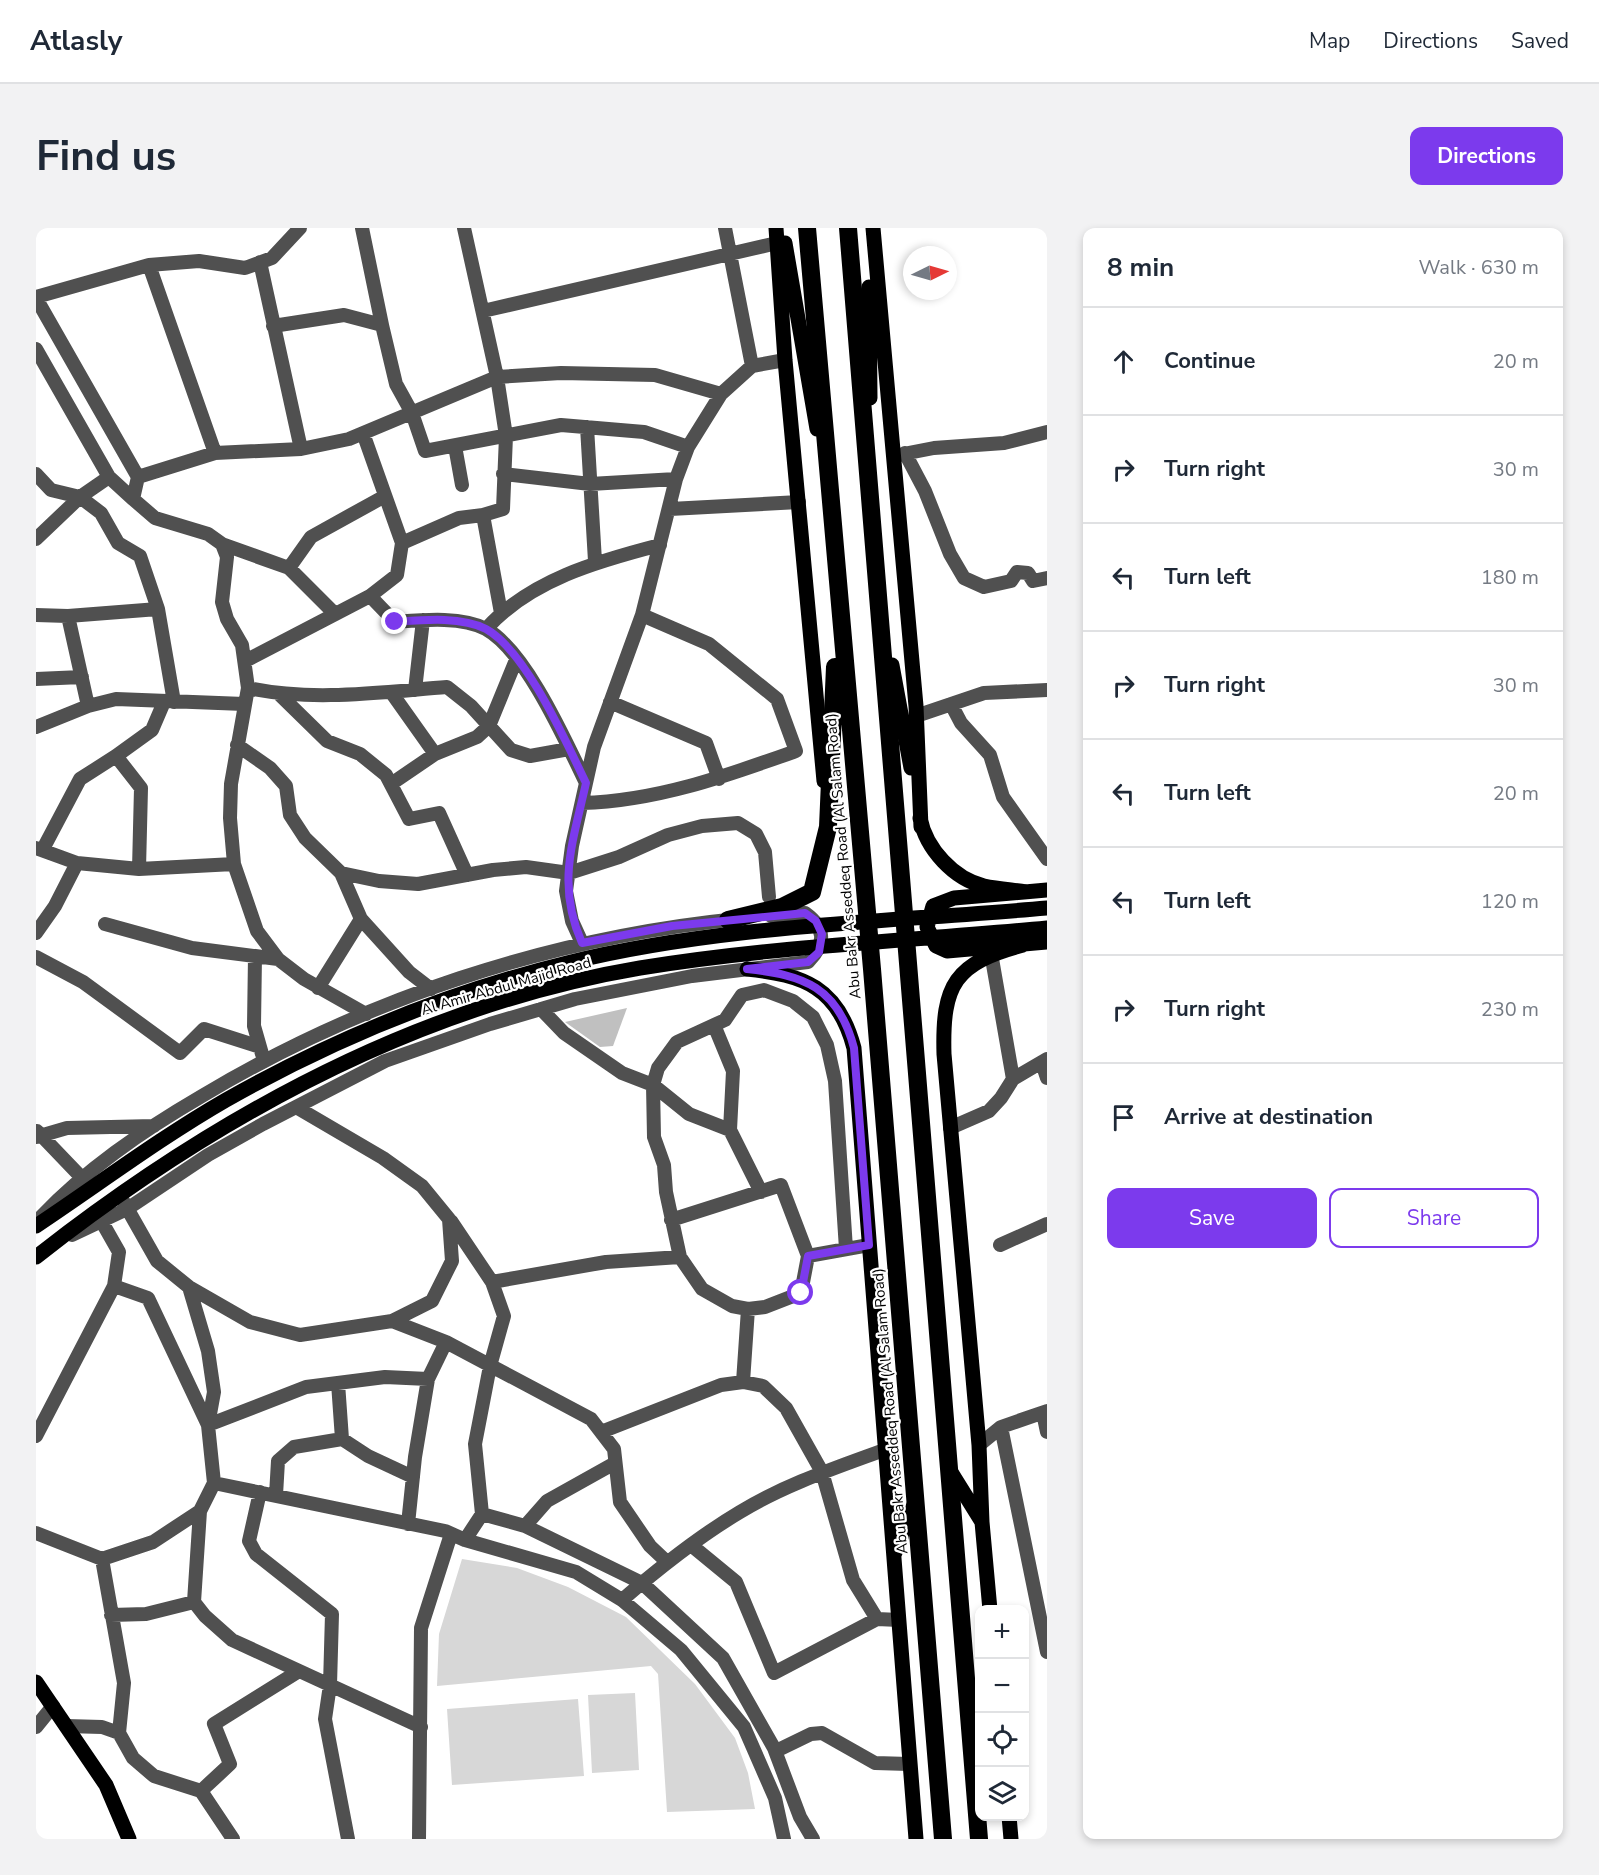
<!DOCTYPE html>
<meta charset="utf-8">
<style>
:root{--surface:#fff;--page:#f2f2f3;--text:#1f2937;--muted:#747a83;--line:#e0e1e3;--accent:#7c3aed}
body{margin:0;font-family:"Nunito Sans",sans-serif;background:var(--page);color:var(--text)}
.controls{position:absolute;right:18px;bottom:18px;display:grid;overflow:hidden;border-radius:12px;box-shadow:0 3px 9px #0003}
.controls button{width:54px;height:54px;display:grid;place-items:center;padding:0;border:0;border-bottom:2px solid var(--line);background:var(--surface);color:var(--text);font:30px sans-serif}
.compass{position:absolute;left:867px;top:18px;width:54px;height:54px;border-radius:50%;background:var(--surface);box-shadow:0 3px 9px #0003;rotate:85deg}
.stop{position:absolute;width:18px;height:18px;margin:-14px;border:4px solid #7c3aed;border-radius:50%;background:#fff}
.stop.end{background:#7c3aed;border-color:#fff;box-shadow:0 2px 6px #0008}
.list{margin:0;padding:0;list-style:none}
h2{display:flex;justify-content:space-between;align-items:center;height:78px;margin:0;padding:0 24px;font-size:26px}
h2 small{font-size:20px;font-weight:400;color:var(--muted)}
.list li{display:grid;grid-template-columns:39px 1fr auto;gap:18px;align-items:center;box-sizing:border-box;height:108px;padding:0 24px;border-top:2px solid var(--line)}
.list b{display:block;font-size:22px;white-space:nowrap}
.list em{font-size:20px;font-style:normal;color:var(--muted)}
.actions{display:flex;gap:12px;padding:18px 24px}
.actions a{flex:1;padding:14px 0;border:2px solid var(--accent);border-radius:12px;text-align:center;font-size:21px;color:var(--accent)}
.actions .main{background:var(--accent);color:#fff}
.icon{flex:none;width:33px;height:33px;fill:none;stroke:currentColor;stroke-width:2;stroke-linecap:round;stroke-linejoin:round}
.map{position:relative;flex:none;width:1011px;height:1611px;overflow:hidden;border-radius:12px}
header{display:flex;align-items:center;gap:36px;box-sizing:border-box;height:84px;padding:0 30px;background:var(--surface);border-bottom:2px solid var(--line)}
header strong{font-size:28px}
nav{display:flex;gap:33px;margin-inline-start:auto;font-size:21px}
.intro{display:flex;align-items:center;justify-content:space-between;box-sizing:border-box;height:144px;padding:0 36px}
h1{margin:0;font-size:42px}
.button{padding:15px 27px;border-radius:12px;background:var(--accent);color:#fff;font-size:21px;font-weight:700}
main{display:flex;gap:36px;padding:0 36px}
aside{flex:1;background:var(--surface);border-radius:12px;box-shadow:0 3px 9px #0003}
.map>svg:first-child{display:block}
.green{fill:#d7d7d7}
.building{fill:#c0c0c0}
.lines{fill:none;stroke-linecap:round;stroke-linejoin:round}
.minor{stroke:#505050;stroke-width:14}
.major{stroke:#000;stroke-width:15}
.highway{stroke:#000;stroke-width:18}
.route{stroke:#7c3aed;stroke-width:8}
.labels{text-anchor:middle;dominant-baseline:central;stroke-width:4.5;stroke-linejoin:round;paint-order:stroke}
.street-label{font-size:15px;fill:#000;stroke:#fff}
</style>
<header>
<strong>Atlasly</strong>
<nav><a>Map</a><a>Directions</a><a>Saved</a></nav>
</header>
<div class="intro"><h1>Find us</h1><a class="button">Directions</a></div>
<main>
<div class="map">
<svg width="1011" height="1611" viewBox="0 0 1011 1611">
<rect width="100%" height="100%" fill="#fff"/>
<!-- green -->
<path class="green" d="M426 1331 481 1340 532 1359 590 1389 659 1456 699 1510 712 1545 719 1581 631 1584 622 1446 615 1438 401 1458 403 1406Z
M599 1465 603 1542 556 1545 552 1467Z
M542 1471 548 1548 416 1557 411 1481Z"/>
<!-- building -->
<path class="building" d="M591 780 577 818 564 819 529 794Z"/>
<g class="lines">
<!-- minor -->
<path class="minor" d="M326 0 346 97
M428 0 461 149 470 208 467 281 447 287 465 385
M689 0 716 138
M224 34 265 221
M113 37 179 225
M0 69 113 37 163 33 209 40 236 30 264 0
M0 70 102 249 97 271 73 249 0 121
M447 83 741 15
M237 98 308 87 346 97 360 156 376 185 389 223 525 197 608 204 652 219
M551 199 559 333
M419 218 426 257
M869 225 889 263 914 326 928 350 948 359 975 353 981 344 992 345 997 353 1011 350
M862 227 898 220 968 215 1011 204
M0 246 15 262 44 269 73 249
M467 246 554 256 640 251
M102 249 179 225 265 221 313 211 461 149 525 145 619 147 685 166
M97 271 119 290 172 306 186 316 191 329 186 374 191 391 206 417 212 460 195 556 194 590 198 636 221 703 242 731 268 751 330 786
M634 281 763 274
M0 311 44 269 65 285 82 315 104 328 122 381 138 474
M366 315 423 290 447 287
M186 316 253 340 299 386
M253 340 275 309 349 268
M334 368 359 394C386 392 425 388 450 401 490 423 530 514 550 555
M0 387 32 388 122 381
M32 388 52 478
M450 401C494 352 562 333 624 317
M209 433 334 368 361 347 366 315 327 205
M0 451 46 449
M212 460C276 474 346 464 411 459L435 478 475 522 494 528 533 521
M379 462 387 392
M355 464 399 526
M244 467 291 513 324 526 350 547 373 591 403 585 431 647
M574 474 670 515 683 551
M915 476 925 495 954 527 967 569 1011 631
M880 488 948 465 1011 462
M0 499 52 478 80 471 208 476
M201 517 234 540 250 558 254 587 269 610 305 645 325 691 373 744 395 761
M355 556 399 526 441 509 453 498 480 432
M546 575C621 573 690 548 760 523L741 471 673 416 606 387
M0 620 41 635 103 641 198 636
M7 621 44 551 80 528
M103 641 105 560 80 528 116 502 128 474
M305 645 343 653 382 656 457 642 490 639 533 645 583 629 632 607 666 598 702 595 720 606 729 624 733 669
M69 696 156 720 242 731
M0 705 19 678 41 635
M546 715 536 693 530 663 536 618 558 519 606 387 640 251 652 219 685 166 716 138 749 132
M955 725 977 851
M219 728 218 798 226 826
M0 729 47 754 144 825 168 801 224 819
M282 760 325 691
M505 781 528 805 586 845 617 857 653 886 694 902
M678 797 697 843 694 902 725 964
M1006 835 1011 850
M914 900 953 883 965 870 977 851 1011 831
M1 903 46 950
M0 909 31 900 118 898
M87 973 121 1033 153 1059 214 1094 264 1107 356 1093 396 1073 416 1033 413 991 386 958 347 930 260 879
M635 992 745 957 772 1028
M1 993C49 942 106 903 166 868 328 771 513 710 701 691
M415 993 456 1054 468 1088 454 1138 439 1216 446 1286
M36 1007 91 981 172 927 227 896 349 833 454 796 539 771 656 748 772 734C790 716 790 700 769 685L735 688
M964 1017 1011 996
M810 1021 799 853 791 817 777 789 757 773 728 762 706 767 689 792 641 814 622 840 617 857 618 909 628 937 630 964 644 1029 666 1061 696 1078 712 1081 729 1079 765 1065 772 1028 833 1017
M456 1054 570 1034 644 1029
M153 1059 172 1123 178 1164 172 1197
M356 1093 410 1114 555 1191 578 1221 584 1274 614 1318 631 1334
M707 1154 712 1081
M302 1155 306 1211
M1007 1185 1011 1204
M172 1197 270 1159 349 1149 392 1151
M965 1199 1011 1424
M565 1204 685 1157 707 1154 727 1158 750 1180 786 1244 817 1352 841 1391
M0 1208 78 1058 83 1024 62 987
M943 1217 965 1199 1011 1183
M178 1255 409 1303 429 1312 540 1344 586 1372 645 1422 708 1499 739 1570 748 1611
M224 1264 213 1313 220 1326 296 1386 294 1457 289 1491 312 1611
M240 1267 242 1233 258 1219 306 1211 332 1228 377 1249
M164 1283 158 1374 169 1388 196 1412 385 1499
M372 1296 379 1229 392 1151 410 1114
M489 1298 511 1273 579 1235
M0 1305 66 1331 117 1314 164 1283 178 1255 172 1197 112 1070 78 1058
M429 1312 446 1286 489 1298 606 1355 687 1430 738 1520 764 1589 777 1611
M655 1317 700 1354 738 1445 841 1391 863 1392
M66 1331 88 1455 83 1505
M586 1372C623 1340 662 1309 704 1284 748 1257 799 1240 848 1222
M75 1387 110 1386 158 1374
M30 1498 66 1499 83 1505 97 1530 118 1548 165 1563 197 1611
M0 1499 17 1478
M740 1523 775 1506 786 1505 839 1535 873 1536
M165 1563 194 1536 178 1496 263 1443
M383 1611 385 1400 415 1306"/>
<!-- major -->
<path class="major" d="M740 0 749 132 788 553
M837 0 880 478 885 599
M749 15 781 201
M833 59 834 170
M856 437 875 540
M884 590C890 621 918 651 948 658 962 661 977 662 990 664
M1011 662 918 670 897 678 891 699 900 718 911 723 1011 714
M711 741C768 747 802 759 818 820L880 1611
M0 998C63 956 124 910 190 872 296 812 413 764 531 735 684 697 854 694 1011 680
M0 1029C177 890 379 778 604 740 738 718 875 713 1011 700
M913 1241 946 1294
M858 1327 879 1274
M954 1382 946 1294 943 1217 908 826C906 756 919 735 987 717
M0 1454 70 1557 93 1611
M973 1588 975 1611"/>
<!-- highway -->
<path class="highway" d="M771 0 836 741 907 1611
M812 0C860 537 896 1074 943 1611
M692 692 746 679 776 664 792 599 799 439"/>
</g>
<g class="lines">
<!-- route -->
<path class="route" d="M359 394C386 392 425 388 450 401 490 423 530 514 550 555 537 614 520 656 546 715L636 698 769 685 780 693 786 706 783 724 772 734 711 741C768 747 802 759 818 820L833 1017 772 1028 765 1065"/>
</g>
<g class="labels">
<!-- street labels -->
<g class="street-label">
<text transform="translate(807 628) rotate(-95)">Abu Bakr Asseddeq Road (Al Salam Road)</text>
<text transform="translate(470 758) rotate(-16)">Al Amir Abdul Majid Road</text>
<text transform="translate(854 1183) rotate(-95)">Abu Bakr Asseddeq Road (Al Salam Road)</text>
</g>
</g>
</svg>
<div class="controls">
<button>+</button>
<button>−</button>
<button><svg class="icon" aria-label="locate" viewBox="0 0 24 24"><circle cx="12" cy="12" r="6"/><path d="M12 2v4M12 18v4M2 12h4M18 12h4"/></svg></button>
<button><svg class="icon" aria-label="layers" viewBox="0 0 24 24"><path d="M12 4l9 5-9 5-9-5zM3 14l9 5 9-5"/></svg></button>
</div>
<svg class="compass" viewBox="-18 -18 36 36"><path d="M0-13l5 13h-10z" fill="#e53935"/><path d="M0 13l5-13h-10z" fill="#747a83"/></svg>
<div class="stop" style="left:765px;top:1065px"></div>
<div class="stop end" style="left:359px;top:394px"></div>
</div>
<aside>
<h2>8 min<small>Walk · 630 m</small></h2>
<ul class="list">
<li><svg class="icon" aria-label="ahead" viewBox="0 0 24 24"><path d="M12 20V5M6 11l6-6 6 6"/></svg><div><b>Continue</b></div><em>20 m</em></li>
<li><svg class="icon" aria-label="right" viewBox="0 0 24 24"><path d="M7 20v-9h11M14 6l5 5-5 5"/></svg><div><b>Turn right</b></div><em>30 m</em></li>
<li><svg class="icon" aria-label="left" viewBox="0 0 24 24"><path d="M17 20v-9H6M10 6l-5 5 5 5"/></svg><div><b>Turn left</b></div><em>180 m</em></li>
<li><svg class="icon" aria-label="right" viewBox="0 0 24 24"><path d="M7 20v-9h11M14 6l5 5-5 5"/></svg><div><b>Turn right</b></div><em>30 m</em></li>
<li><svg class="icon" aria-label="left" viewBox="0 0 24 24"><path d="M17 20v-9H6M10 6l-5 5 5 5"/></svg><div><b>Turn left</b></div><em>20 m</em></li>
<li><svg class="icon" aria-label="left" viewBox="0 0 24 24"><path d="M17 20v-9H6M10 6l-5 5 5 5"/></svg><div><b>Turn left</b></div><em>120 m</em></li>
<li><svg class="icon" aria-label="right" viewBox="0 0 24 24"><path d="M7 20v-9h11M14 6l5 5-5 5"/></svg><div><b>Turn right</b></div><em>230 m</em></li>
<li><svg class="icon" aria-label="arrive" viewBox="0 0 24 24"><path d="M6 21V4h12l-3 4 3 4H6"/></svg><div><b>Arrive at destination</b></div></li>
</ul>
<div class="actions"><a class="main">Save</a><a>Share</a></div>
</aside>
</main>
